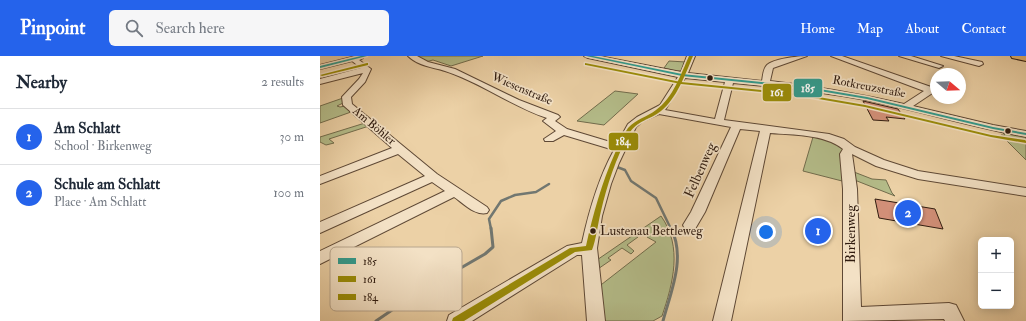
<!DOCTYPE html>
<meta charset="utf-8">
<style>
:root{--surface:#fff;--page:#f6f6f7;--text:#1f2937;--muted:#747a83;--line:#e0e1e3;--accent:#2563eb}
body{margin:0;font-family:"IM FELL Double Pica",serif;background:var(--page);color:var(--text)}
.controls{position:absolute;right:12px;bottom:12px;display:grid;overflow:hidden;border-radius:6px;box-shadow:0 2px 10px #0003}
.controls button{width:36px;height:36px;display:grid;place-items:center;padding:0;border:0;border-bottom:1px solid var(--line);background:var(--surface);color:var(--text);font:20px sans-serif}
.compass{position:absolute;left:610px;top:12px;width:36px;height:36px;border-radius:50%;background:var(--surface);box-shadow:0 2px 10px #0003;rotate:109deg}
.you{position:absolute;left:446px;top:176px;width:14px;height:14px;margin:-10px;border:3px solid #fff;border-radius:50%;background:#1a73e8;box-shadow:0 0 0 6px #1a73e833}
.badge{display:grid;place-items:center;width:26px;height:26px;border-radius:50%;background:var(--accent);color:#fff;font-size:13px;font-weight:700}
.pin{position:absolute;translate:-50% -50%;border:2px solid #fff;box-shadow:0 1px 4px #0006}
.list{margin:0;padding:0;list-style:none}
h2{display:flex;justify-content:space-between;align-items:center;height:52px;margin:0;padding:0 16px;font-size:17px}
h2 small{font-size:13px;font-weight:400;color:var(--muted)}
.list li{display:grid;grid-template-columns:26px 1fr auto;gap:12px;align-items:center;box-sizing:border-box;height:56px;padding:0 16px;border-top:1px solid var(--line)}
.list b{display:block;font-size:15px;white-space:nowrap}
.list p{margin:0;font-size:13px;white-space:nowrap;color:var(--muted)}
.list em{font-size:13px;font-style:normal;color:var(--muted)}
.icon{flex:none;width:22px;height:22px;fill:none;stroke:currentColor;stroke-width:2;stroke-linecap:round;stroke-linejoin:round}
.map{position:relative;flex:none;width:706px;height:265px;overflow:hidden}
header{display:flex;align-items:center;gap:24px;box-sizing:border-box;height:56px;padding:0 20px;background:var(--accent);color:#fff}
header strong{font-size:19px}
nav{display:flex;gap:22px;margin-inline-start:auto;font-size:14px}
.search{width:280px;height:36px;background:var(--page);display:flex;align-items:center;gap:10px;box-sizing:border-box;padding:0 14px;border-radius:6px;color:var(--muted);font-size:15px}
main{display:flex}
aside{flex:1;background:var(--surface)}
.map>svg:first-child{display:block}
.green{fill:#b4bc89;stroke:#726c4c}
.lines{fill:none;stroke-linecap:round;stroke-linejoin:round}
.stream-far1{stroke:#717771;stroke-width:2.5}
.stream{stroke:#717771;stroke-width:3}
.building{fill:#d39079;stroke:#2f1b0f}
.minor-casing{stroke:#5e4835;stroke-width:2}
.major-casing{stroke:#2f1b0f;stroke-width:2}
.minor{fill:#f3e1c5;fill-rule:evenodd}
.major{fill:#e6b873;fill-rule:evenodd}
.bus-1-casing{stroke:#f3e1c5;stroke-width:3}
.bus-2-casing{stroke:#f3e1c5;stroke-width:3}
.bus-3-casing{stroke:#f3e1c5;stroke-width:3}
.bus-1{fill:#329a8c;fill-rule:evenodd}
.bus-2{fill:#9a8c07;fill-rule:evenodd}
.bus-3{fill:#9a8c07;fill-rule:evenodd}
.bus-dot{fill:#2f1b0f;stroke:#f3e1c5;stroke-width:1.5}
.labels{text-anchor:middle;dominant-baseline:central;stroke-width:3.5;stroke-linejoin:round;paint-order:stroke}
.far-street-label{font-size:12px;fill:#2f1b0f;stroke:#f3e1c5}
.bus-label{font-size:13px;fill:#2f1b0f;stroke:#f3e1c5;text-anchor:start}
.street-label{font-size:14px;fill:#2f1b0f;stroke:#f3e1c5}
.key{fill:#f3e1c5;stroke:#b8a68e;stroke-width:1}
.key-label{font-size:11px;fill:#2f1b0f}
.line-badge{stroke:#f3e1c5;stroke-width:1.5}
.badge-label{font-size:11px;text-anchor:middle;font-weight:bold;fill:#fff}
</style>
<header>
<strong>Pinpoint</strong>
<div class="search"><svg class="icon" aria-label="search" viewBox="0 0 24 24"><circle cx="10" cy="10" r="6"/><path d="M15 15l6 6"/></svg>Search here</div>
<nav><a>Home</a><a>Map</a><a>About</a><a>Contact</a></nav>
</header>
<main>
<aside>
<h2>Nearby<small>2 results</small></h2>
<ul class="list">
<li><span class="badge">1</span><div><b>Am Schlatt</b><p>School · Birkenweg</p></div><em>30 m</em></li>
<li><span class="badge">2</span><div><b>Schule am Schlatt</b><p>Place · Am Schlatt</p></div><em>100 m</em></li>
</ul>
</aside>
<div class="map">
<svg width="706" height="265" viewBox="0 0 706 265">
<rect width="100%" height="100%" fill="#ecd1a6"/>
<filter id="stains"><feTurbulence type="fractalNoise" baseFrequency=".005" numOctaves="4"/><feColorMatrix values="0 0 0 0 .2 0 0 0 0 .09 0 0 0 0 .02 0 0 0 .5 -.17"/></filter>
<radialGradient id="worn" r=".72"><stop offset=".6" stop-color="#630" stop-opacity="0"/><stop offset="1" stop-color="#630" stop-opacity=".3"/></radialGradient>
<!-- green -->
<path class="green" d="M92 0H163L131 10 113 4 105 6Z
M349 5 366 6 362 15H356L344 12Z
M295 35 318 38 284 69 257 65Z
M23 42V47L17 50 20 51 25 50 31 56 0 67V50Z
M45 67 49 70 9 83 14 87 6 89 0 86V81Z
M682 76 706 80V104L681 79H685Z
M493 81H501L523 90 526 126 483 115Z
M534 116 552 123 566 124 572 137 575 140 532 123Z
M341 160C363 191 353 227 342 260L333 265H280L277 232 336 186 327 181 329 179 322 175 315 180 318 181 307 189 314 195 311 198 302 192 288 202 291 204 275 215 274 206Z"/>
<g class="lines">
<!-- stream-far1 -->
<path class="stream-far1" d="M297 111 305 114 311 125 336 142 351 173
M171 173 169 163 181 145 195 139 216 136 229 128"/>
<!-- stream -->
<path class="stream" d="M56 265 94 239 165 198 173 191 171 172
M343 265C351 235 366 202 351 172"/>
</g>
<!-- building -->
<path class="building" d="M543 45 578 53 585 63 566 61 569 65 553 64Z
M555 143 615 153 623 173 559 162Z"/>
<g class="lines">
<!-- minor casing -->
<g class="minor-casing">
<path id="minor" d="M36 0H44L43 2 39 4 51 13 45 26 31 41 32 48 117 118 167 151 169 154 167 157C155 160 143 147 134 141L0 208V195L125 135 112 126 0 177V166L105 120 78 98 0 128V120L72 92 23 49 22 41 39 23 43 17 0 28V23L41 12 32 5 0 13V9Z
M88 0H97L108 6 135 13 199 44 238 59 240 61 235 65 247 73 297 88 308 68 317 61 340 49 358 21 268 2 264 0H279L361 16 367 0H375L368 17 442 25C443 20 443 13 447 9 453 3 478 0 487 0L453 12 450 25C495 30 540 38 584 48L604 35 511 0H522L614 32 615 34 614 36 593 50 673 69 706 75V81C652 71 600 55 546 44 502 36 458 31 413 27L404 64 509 78 524 83 535 91 564 104 598 115 706 132V140L598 123 556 110 532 98 537 133 541 251 629 247 636 249 644 265H625L624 263 523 265V133L520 98 523 93C504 78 474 79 450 77L411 265H393L440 75 420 73 385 156 375 173 370 174 365 173 363 169 371 156 411 71 339 58 323 65 316 71 299 107 291 128 282 160 277 192 285 265H267L262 199H257L152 265H127L129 259 247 190 262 187C269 155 278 123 294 94L244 79 233 85H225L224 83 236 75 223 65 227 62C191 50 160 26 125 15 113 11 98 10 88 0ZM365 22 405 26 395 63 345 54Z
M579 0H591L623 10 619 12Z
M621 0H634L662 6 663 8 659 10Z"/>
</g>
<!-- major casing -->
<g class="major-casing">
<path id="major" d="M691 0H706V5L692 2Z"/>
</g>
<!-- minor -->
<use href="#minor" class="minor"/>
<!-- major -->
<use href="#major" class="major"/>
<!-- bus-1 casing -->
<g class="bus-1-casing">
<path id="bus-1" d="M41 0H47L0 12V10Z
M266 0H273L362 18 482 30 547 41 673 71 706 77V79L673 73 547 43 482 32 362 20Z"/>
</g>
<!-- bus-2 casing -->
<g class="bus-2-casing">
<path id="bus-2" d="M47 7H48V9L2 20 0 19Z
M265 7 361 26 481 38 545 49 671 79 705 84 706 85V87L671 81 545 51 481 40 361 28 266 9H265Z"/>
</g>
<!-- bus-3 casing -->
<g class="bus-3-casing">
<path id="bus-3" d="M369 0H373C365 19 357 42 341 55 330 64 317 64 309 78 296 102 287 129 281 155 278 167 276 184 272 194L255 196 144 265H132L133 262 250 192 266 190C273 158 282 126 295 97 299 88 303 79 308 72 316 63 327 61 336 54 353 42 361 18 369 0Z"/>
</g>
<!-- bus-1 -->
<use href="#bus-1" class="bus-1"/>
<!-- bus-2 -->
<use href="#bus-2" class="bus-2"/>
<!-- bus-3 -->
<use href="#bus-3" class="bus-3"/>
</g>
<!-- markers -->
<g class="bus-dot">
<circle cx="390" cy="22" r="3.5"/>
<circle cx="688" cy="75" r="3.5"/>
<circle cx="273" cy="175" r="3.5"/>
</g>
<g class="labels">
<!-- far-street labels -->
<g class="far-street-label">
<text transform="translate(549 31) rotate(11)">Rotkreuzstraße</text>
<text transform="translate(202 33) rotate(23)">Wiesenstraße</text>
<text transform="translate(54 70) rotate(40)">Am Böhler</text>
</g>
<!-- bus labels -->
<g class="bus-label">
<text x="280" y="175">Lustenau Bettleweg</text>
</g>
<!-- street labels -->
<g class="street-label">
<text transform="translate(380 114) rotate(-66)">Felbenweg</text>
<text transform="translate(530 178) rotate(-90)">Birkenweg</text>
</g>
</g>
<!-- legend -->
<rect x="10" y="191" width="132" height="64" rx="6" class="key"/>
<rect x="18" y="202" width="18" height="6" fill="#329a8c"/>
<rect x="18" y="220" width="18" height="6" fill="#9a8c07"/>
<rect x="18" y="238" width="18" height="6" fill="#9a8c07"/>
<g class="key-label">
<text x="43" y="209">185</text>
<text x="43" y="227">161</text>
<text x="43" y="245">184</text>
</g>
<g class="line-badge">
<rect x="473" y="22" width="30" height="20" rx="4" fill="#329a8c"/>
<rect x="442" y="27" width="30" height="19" rx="4" fill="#9a8c07"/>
<rect x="288" y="76" width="31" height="19" rx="4" fill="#9a8c07"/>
</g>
<g class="badge-label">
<text x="488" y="36">185</text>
<text x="457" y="40">161</text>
<text x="303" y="89">184</text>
</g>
<rect width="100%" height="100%" filter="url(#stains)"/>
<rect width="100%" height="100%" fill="url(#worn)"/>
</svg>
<div class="controls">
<button>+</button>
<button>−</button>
</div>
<svg class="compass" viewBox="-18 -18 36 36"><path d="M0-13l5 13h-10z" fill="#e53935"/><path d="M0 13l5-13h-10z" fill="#747a83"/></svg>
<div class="you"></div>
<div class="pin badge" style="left:498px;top:175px">1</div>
<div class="pin badge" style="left:588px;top:157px">2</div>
</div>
</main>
